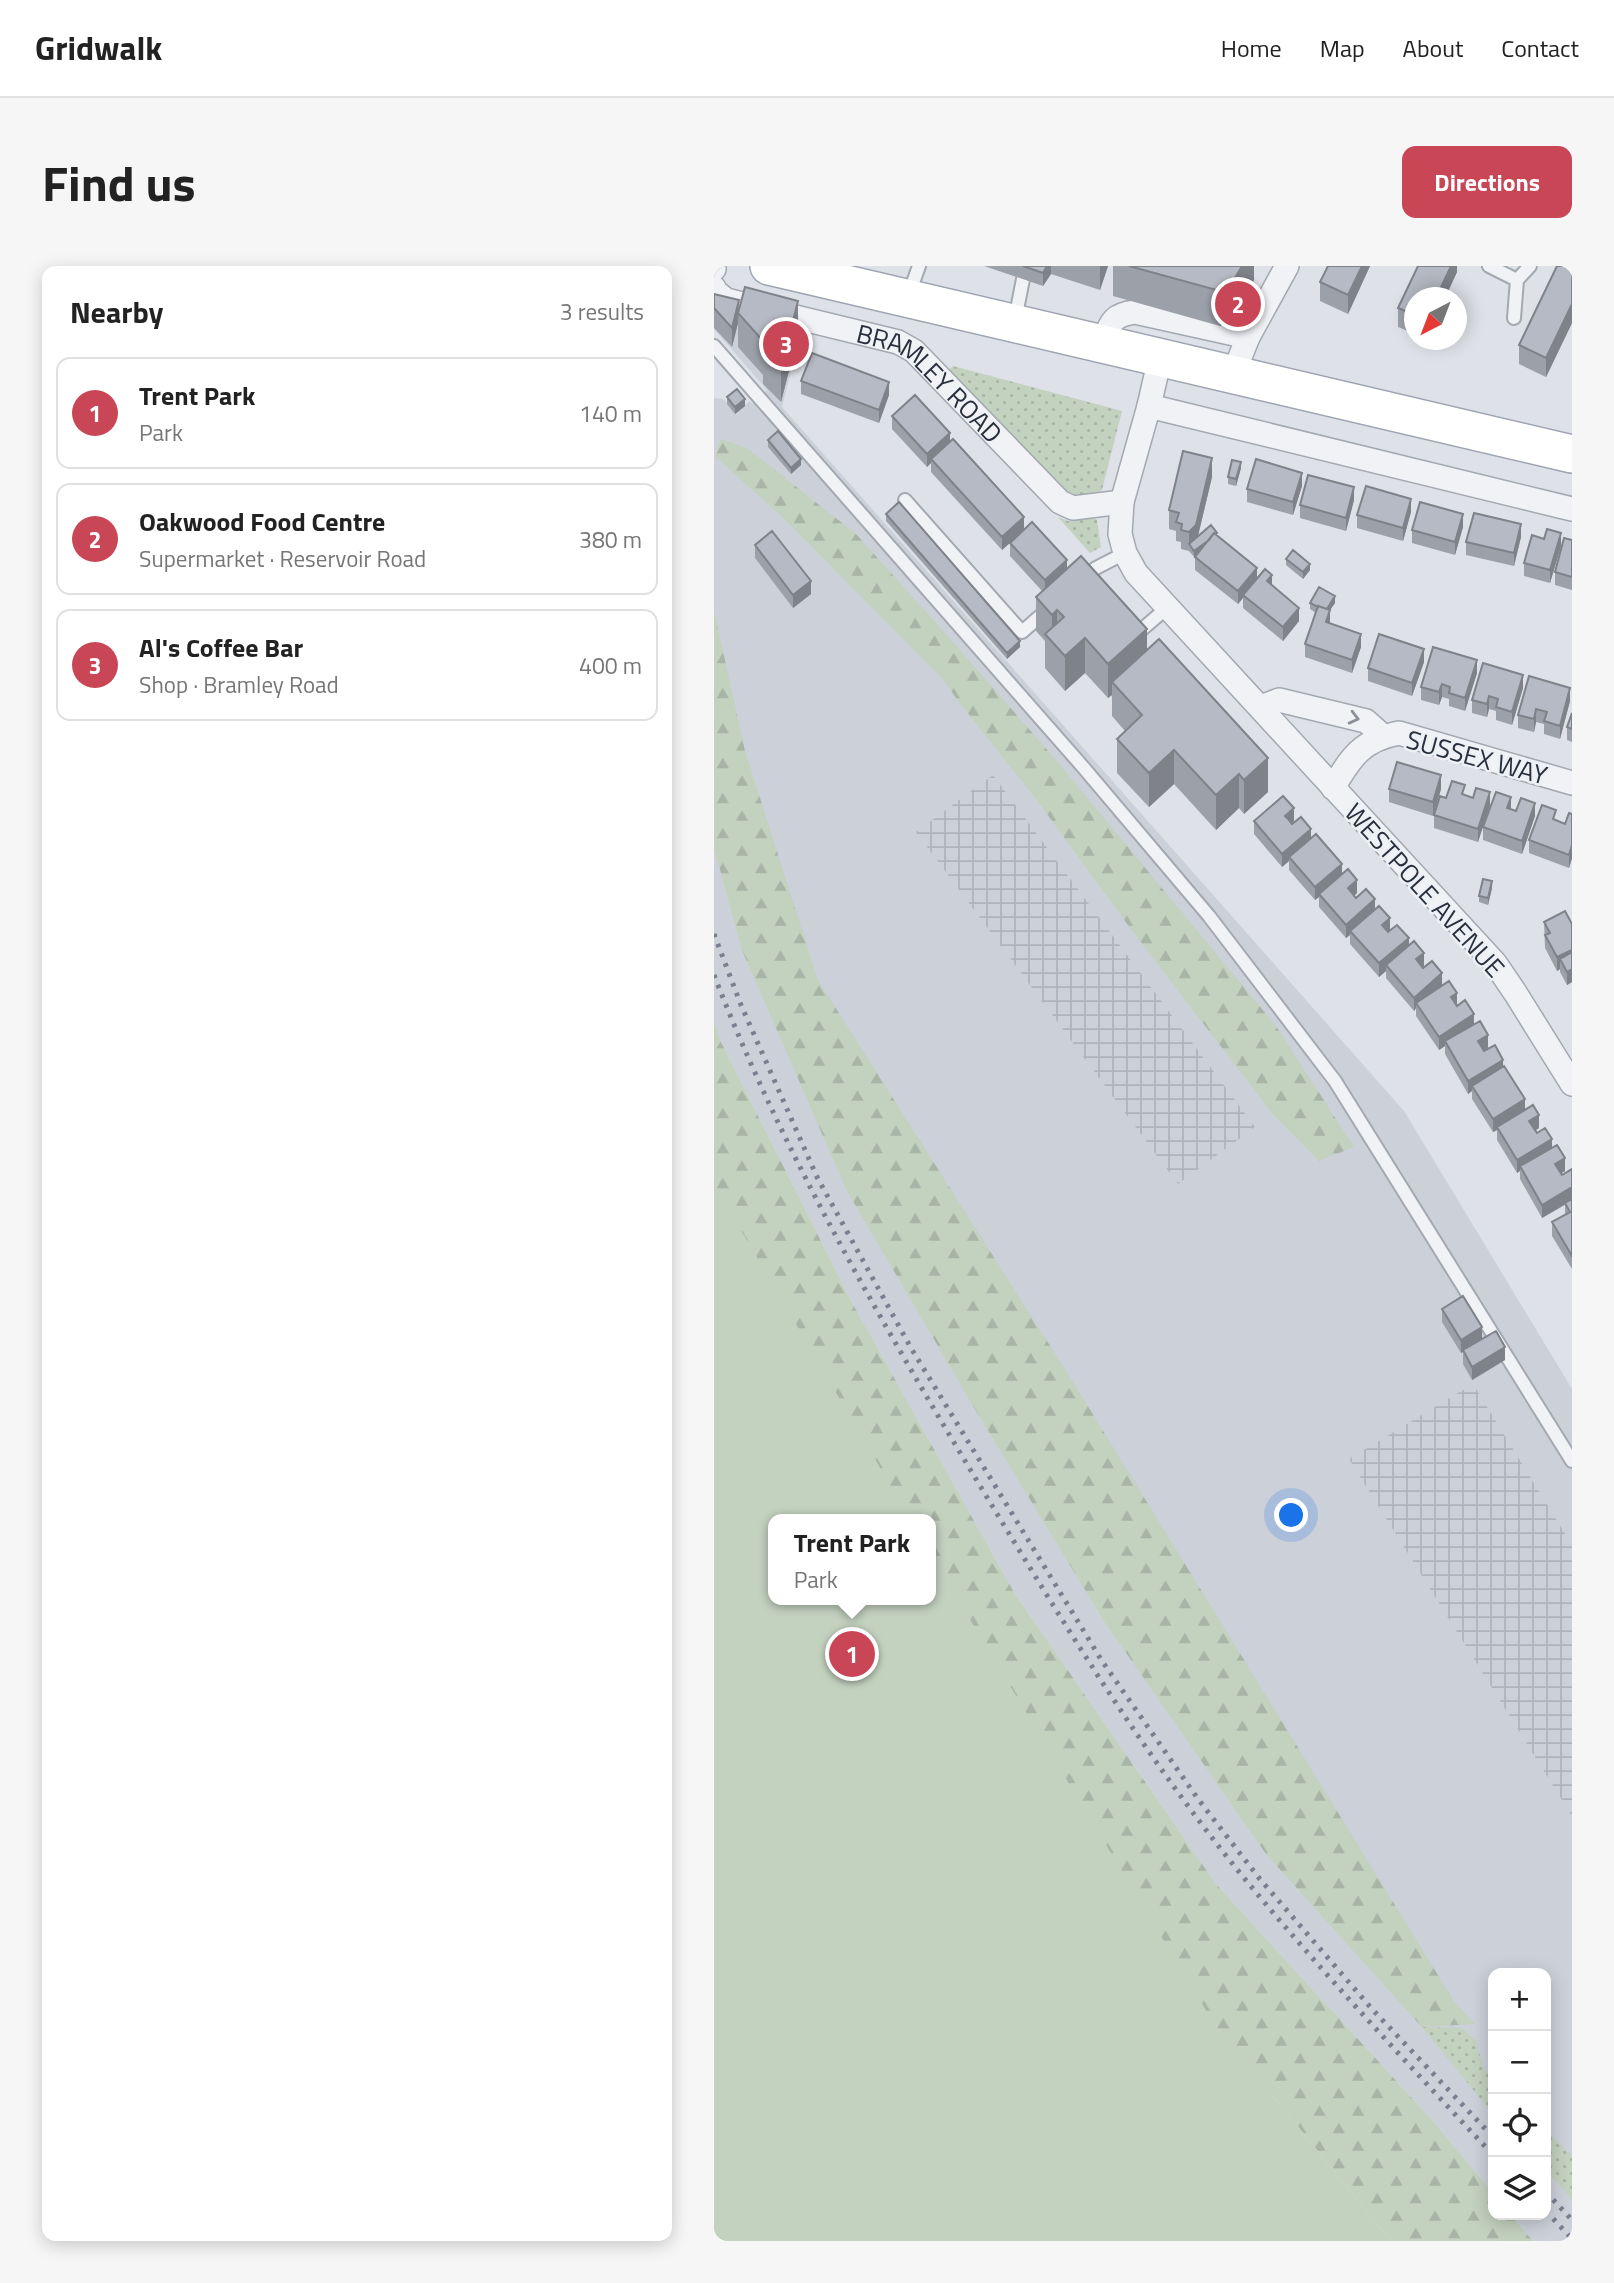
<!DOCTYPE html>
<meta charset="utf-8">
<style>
:root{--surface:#fff;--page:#f6f6f6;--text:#222;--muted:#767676;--line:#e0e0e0;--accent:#c94656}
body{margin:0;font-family:"Titillium Web",sans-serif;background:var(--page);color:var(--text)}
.controls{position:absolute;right:21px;bottom:21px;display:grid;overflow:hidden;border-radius:14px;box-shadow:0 4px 18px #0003}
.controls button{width:63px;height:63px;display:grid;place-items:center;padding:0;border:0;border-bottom:2px solid var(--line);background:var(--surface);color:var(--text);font:35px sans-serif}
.compass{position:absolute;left:690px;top:21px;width:63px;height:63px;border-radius:50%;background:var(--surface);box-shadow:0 4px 18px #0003;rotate:222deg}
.you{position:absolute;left:578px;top:1250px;width:24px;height:24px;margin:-18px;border:5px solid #fff;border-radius:50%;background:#1a73e8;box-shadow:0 0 0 10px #1a73e833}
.badge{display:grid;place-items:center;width:46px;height:46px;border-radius:50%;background:var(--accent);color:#fff;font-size:23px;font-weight:700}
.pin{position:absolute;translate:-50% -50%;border:4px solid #fff;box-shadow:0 2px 7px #0006}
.popup{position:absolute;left:54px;top:1248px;width:168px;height:91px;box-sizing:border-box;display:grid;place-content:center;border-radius:14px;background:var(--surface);filter:drop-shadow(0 2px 5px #0005);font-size:23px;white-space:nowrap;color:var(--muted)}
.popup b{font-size:26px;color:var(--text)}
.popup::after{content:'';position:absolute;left:50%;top:100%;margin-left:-14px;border:14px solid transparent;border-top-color:var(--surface)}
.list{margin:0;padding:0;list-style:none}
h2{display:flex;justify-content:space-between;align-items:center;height:91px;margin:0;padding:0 28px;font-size:30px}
h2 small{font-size:23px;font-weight:400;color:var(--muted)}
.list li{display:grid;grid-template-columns:46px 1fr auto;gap:21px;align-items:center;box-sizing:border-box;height:112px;margin:0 14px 14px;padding:0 14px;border:2px solid var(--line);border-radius:14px}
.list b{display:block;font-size:26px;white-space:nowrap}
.list p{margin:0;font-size:23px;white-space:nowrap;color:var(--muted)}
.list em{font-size:23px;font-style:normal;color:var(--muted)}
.icon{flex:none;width:38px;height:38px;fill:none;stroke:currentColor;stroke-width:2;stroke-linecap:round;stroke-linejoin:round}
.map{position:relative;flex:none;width:858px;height:1975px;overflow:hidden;border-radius:14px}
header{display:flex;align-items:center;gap:42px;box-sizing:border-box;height:98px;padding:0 35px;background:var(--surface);border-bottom:2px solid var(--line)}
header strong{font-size:33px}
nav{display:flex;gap:38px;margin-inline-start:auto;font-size:24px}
.intro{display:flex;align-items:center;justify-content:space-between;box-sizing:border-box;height:168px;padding:0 42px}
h1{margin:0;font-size:49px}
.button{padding:18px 32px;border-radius:14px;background:var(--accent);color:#fff;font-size:24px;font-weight:700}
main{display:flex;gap:42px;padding:0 42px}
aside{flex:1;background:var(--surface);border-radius:14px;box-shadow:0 4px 18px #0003}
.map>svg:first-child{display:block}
.built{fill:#ccd0d9}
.industrial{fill:url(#industrial-grid)}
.grass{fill:url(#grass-dots)}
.forest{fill:url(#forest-firs)}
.park{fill:#c3d1bf}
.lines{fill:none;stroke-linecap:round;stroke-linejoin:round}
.lane-casing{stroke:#a4a8b1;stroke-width:16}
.street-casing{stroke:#a4a8b1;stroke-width:26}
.primary-casing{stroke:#9ea5b2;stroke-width:40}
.lane{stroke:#f0f2f6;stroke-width:12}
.street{stroke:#f0f2f6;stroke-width:23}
.primary{stroke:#fff;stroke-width:37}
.rail{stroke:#788090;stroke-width:5;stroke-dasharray:3.5 7;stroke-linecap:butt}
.wall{fill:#9ca0a9}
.shaded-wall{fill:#7f8289}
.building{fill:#b5bac4;stroke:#7f8289;stroke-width:2}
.oneway{stroke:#8c909a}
.labels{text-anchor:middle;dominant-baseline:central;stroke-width:5;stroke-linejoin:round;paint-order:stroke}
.street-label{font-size:26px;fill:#282f3d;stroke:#edf0f5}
</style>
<header>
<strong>Gridwalk</strong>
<nav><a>Home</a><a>Map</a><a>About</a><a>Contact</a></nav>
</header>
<div class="intro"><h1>Find us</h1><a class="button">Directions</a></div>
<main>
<aside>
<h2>Nearby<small>3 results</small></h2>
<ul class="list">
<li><span class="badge">1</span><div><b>Trent Park</b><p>Park</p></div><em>140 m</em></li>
<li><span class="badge">2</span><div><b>Oakwood Food Centre</b><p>Supermarket · Reservoir Road</p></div><em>380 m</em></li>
<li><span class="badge">3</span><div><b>Al's Coffee Bar</b><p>Shop · Bramley Road</p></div><em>400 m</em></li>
</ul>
</aside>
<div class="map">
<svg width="858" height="1975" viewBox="0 0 858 1975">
<defs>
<pattern id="industrial-grid" width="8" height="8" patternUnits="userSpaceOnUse" patternTransform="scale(1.75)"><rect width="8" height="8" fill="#ccd0d9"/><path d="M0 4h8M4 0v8" fill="none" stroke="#afb3bb"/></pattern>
<pattern id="grass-dots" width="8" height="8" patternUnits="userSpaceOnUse" patternTransform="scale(1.75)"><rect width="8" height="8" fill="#c3d1bf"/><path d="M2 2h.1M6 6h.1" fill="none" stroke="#a8b4a5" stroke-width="1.8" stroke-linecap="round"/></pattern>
<pattern id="forest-firs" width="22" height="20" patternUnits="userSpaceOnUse" patternTransform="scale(1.75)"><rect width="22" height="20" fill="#c3d1bf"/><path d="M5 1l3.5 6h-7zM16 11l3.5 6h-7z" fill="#a8b4a5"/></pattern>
</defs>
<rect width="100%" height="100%" fill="#dee1e7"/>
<!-- built -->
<path class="built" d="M0 48 86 69 68 141 690 845 858 1123V1975H819L797 1949H832V1707H779V1927L719 1855 502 1618 301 1328 135 1031 7 776 0 755V132L9 133 13 137 23 129 31 139 36 135 38 138 53 124 0 63Z"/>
<!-- industrial -->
<path class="industrial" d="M279 509 541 861 464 918 202 566Z
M759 1118 858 1279V1550L635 1193Z"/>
<!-- grass -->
<path class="grass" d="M239 100 408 145 388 224C371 236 355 228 341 217L234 105Z
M344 251 354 255 380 252 383 254 387 281 376 287Z
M708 1761 748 1762 762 1775 770 1803 779 1812V1848Z
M832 1864 858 1890V1933L832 1905Z"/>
<!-- forest -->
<path class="forest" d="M6 173 33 182 142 268 231 367 342 494 562 760 640 881 605 895 558 847 419 666 322 533 244 435 229 413 68 251 2 191Z
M0 344 31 485 104 714 359 1116 740 1735 761 1758 708 1761 552 1588 390 1355 259 1140 133 925 28 684 0 582Z
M0 755 7 776 135 1031 301 1328 502 1618 719 1855 779 1927V1949H797L819 1975H677L520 1782 59 1334H217V1253H61L0 937Z"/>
<!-- park -->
<path class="park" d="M0 918 196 1253H59V1334H217V1289L499 1756 677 1975H0Z"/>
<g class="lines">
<!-- lane casing -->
<g class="lane-casing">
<path id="lane" d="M775 0 803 14 816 0
M195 28 205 0
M800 52 803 14
M301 54 309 13
M0 80 369 501 495 650 621 815 858 1195
M191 234 308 366 333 344
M368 314 382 302 411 287
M419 371 454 341"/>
</g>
<!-- street casing -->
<g class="street-casing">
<g id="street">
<path d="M0 3V0"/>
<path id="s1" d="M0 22 2 26 12 34 184 76 200 85 346 236 359 242 408 236"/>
<path d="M389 78C397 57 397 49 421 46L534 71"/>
<path d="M446 92 435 140 408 236 406 268 411 287 422 307 781 697 802 728 858 818"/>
<path d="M519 109 534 71 573 0"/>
<path d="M435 140 858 243"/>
<path d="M547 441 565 434 652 455 669 470"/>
<path d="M619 522C637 491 648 474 685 467L858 517"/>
</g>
</g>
<!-- primary casing -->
<g class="primary-casing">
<path id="primary" d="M55 0 858 188"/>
</g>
<!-- lane -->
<use href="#lane" class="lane"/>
<!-- street -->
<use href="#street" class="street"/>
<!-- primary -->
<use href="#primary" class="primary"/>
<!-- rail -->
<path class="rail" d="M0 668 27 739 103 911 197 1082 388 1395 484 1533 545 1612 658 1743 779 1871
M0 709C71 892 170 1061 271 1228 353 1363 434 1496 535 1618 613 1712 696 1800 779 1889
M832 1926 858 1954
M832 1945 858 1973"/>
</g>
<!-- wall -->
<path class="wall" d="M270 0H394L386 24 337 8 329 20Z
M399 0H540V14L518 52 506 60 399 30Z
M656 0 634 48 606 35V16Z
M743 0V6L731 32H701V68L684 61V42Z
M858 0V57L832 111 805 98V79Z
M0 28 25 43 84 69 67 136 49 118V109L24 81V57L18 81 0 62Z
M87 115 175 129 165 157 87 128Z
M13 131 31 140 21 148 13 138Z
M178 150 236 176 310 264 353 303 433 384 554 526 530 548 525 542 502 564 460 518 435 541 403 507V473L411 465 398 450V429L394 432 371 407 351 425 331 402V375L322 365V331L328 325 296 290V277L288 284 217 206V197L213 201 178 163Z
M54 174 87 199 77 208 54 181Z
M527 202 522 220 514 218V211Z
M498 211 484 270H503L543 312 558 320 585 355 569 375 529 342V332L524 338 481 304V292L475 285 467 283V276L462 275V265L455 263V244Z
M588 220 579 249 533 236V223Z
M640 234 632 265 586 252V239Z
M697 246 689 275 643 262V249Z
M172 248 306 381 293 393 172 255Z
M749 261 741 289 698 277V264Z
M807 271 800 300 752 289V276Z
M858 274V324L841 319V306Z
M41 279 97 328 79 342 41 292Z
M847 280 836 317 810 310V297Z
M572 293 596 304 589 313 572 299Z
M596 337H621L616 344V357L647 381 638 407 591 391V378L602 347 596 343Z
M710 396 698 430 654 415V402Z
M763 407 751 445 735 440V433L728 431 725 439 707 434V421Z
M815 410 856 435 846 473 830 468V458L822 456 820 466 804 462V449Z
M809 422 798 459 782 454V445L775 443 773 451 758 447V434Z
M858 447V476L853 474V461Z
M675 523H727L719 550 675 536Z
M751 529 776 539 764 576 720 562V549L732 532Z
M797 543 821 550 808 588 769 574V561Z
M858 548V592L855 602 815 587V574L842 555 851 558Z
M540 555H580L577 557 597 572 628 607 643 627 640 630 642 632 661 643 676 665 695 679 710 700 708 701 728 720 760 759 774 782 770 784 789 800 811 843 825 862 821 865 838 882 851 905 847 907 848 909 858 903V1003L838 970V956L851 949V939L828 952 806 913V905L803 907 783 874V864L779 866 758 833V825L754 828 731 788V780L725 784 702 750V742L700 745 672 712V705L665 711 636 678V669L632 672 605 641V631L601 634 575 604V595L568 601 540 568Z
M778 622 774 639 765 636V630Z
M830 656 858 658V716L853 719 846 706V703L843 705 831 682Z
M728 1043 768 1073 791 1094 758 1114 749 1098V1086L747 1087 728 1056Z"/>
<!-- shaded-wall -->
<path class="shaded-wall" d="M333 0H337V8L329 20V7Z
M386 0H394L386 24Z
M528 0H540V14L518 52 506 60V25Z
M648 0H656L634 48V29Z
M737 0H743V6L731 32H722Z
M25 34 24 57 18 81V62Z
M84 35V69L67 136V102Z
M858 38V57L832 111V92Z
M175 116V129L165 157V144Z
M31 133V140L21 148V141Z
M236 167V180L217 193V197L213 201V188Z
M498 192V211L482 278H475V266Z
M87 193V199L77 208V202Z
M527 196V202L522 220V213Z
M588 207V220L579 249V236Z
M640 221V234L632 265V252Z
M697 233V246L689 275V262Z
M749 248V261L741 289V276Z
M310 251V264L288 284V271Z
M807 258V271L800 300V287Z
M503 267V273L480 292V285Z
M847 267V280L836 317V304Z
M353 294V307L331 328V314Z
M596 298V304L589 313V306Z
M543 302V315L529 329V332L524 338V325Z
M558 309V322L553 315Z
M97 315V328L79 342V329Z
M621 330V337L616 344V357L612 369V346Z
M585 342V355L569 375V361Z
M343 344V378L338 376V349Z
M433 363V397L398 416V429L394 432V398Z
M647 368V381L638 407V394Z
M371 372V407L351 425V390Z
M306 375V381L293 393V387Z
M710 383V396L698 430V417Z
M763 394V407L751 445V432Z
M809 409V422L798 459V446Z
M728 418V431L725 439V426Z
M856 422V435L846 473V460Z
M775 430V443L773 451V438Z
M822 443V456L820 466V453Z
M460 484V518L435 541V507Z
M554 492V526L530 548V514Z
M525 508V542L502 564V529Z
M727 509V523L719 550V536Z
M776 526V539L764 576V563Z
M797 531V544L793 542Z
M821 537V550L808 588V575Z
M580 542V555L571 563V550Z
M597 563V576L575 591V595L568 601V588Z
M858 579V592L855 602V589Z
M628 598V611L605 628V631L601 634V621Z
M643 614V627L634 635V622Z
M778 615V622L774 639V632Z
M661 633V646L636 665V669L632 672V659Z
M676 652V665L668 672V659Z
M695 672V685L672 699V705L665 711V697Z
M858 684V697L846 693V703L843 705V691Z
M710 687V700L702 707V693Z
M858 703V716L853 719V706Z
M728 707V720L702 737V742L700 745V732Z
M743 727V740L737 731Z
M760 748V761L731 775V780L725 784V771Z
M774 769V782L764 788V775Z
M789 794V807L758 820V825L754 828V815Z
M811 833V846L783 861V864L779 866V853Z
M825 849V862L815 868V855Z
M838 873V886L806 900V905L803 907V894Z
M851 892V905L841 911V898Z
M858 921V934L828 952V939Z
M768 1061V1074L747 1087V1074Z
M791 1081V1094L758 1114V1101Z"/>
<!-- building -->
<path class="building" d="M309 0H333L329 7Z
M415 0H528L518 17 506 25Z
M614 0H648L634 29 606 16Z
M704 0H737L722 32H701V49L684 42Z
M843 0H858V38L832 92 805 79Z
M31 21 84 35 67 102 49 84 51 77 24 47Z
M0 28 25 34 18 62 0 42Z
M98 87 175 116 165 144 87 115Z
M23 123 31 133 21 141 13 131Z
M201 129 236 167 213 188 178 150Z
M64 165 87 193 77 202 54 174Z
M239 173 310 251 288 271 217 193Z
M469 185 498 192 482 259 475 266 467 264 468 258 462 256 465 247 455 244Z
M542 193 588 207 579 236 533 223Z
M518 194 527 196 522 213 514 211Z
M594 209 640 221 632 252 586 239Z
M652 220 697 233 689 262 643 249Z
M185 236 306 375 293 387 172 248Z
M706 236 749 248 741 276 698 264Z
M760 247 807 258 800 287 752 276Z
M318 256 353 294 331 314 296 277Z
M497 259 503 267 501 268 500 267 495 274 480 285 475 278Z
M833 263 847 267 836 304 810 297 818 269 830 273Z
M58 265 97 315 79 329 41 279Z
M500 267 543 302 524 325 481 291Z
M850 272 858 274V311L841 306Z
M579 284 596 298 589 306 572 293Z
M367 290 433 363 394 398 371 372 351 390 331 368 350 351 343 344 338 349 322 331Z
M551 303 558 309 553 315 585 342 569 361 529 329Z
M605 321 621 330 613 343 604 340V341L596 337Z
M604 340 616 344 612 356 647 368 638 394 591 378Z
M665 368 710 383 698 417 654 402Z
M445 373 554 492 530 514 525 508 502 529 460 484 435 507 403 473 428 449 398 416Z
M719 381 763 394 751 432 735 427 736 421 728 418 725 426 707 421Z
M769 397 809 409 798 446 782 441 784 433 775 430 773 438 758 434Z
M815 410 856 422 846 460 830 455 833 446 822 443 820 453 804 449Z
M858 447V463L853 461Z
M683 496 727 509 719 536 675 523Z
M738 515 751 519 748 528 759 532 762 522 776 526 764 563 720 549 726 530 732 532Z
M782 526 797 531 793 542 802 545 807 532 821 537 808 575 769 561Z
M569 530 580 542 571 550 574 553 578 558 587 551 597 563 568 588 540 555Z
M828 539 842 544 839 553 851 558 855 547 858 548V579L855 589 815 574Z
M602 568 628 598 601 621 575 591Z
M634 603 643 614 634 622 642 632 652 623 661 633 632 659 605 628Z
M769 613 778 615 774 632 765 630Z
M665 640 676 652 668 659 674 666 683 659 695 672 665 697 636 665Z
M851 645 858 658V684L843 691 831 669 836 667 830 656Z
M700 675 710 687 702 693 709 702 718 695 728 707 700 732 672 699Z
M858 686V703L853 706 846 693Z
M735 715 743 727 737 731 743 740 751 734 760 748 725 771 702 737Z
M766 755 774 769 764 775 770 785 781 779 789 794 754 815 731 775Z
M790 800 811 833 779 853 758 820Z
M819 839 825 849 815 855 823 867 831 862 838 873 803 894 783 861Z
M843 879 851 892 841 898 848 909 858 903V921L828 939 806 900Z
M858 933V990L838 956 856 946 851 937Z
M749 1030 768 1061 747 1074 728 1043Z
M782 1065 791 1081 758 1101 749 1084Z"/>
<!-- one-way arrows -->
<defs><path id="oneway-chevron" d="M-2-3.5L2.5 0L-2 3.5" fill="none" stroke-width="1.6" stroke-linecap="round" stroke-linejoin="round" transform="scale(1.75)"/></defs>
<use class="oneway" href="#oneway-chevron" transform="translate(640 452) rotate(14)"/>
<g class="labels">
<!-- street labels -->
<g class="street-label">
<text stroke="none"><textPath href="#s1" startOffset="243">BRAMLEY ROAD</textPath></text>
<text transform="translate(763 491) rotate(15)">SUSSEX WAY</text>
<text transform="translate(711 624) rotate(48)">WESTPOLE AVENUE</text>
</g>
</g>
</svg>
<div class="controls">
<button>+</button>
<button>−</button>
<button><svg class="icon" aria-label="locate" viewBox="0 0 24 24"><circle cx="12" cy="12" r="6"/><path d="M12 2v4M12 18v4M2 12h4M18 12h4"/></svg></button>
<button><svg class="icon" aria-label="layers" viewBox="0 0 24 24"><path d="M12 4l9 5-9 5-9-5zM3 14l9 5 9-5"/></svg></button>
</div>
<svg class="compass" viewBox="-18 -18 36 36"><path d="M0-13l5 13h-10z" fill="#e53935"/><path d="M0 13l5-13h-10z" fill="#767676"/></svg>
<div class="you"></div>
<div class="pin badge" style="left:138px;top:1388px">1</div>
<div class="popup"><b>Trent Park</b>Park</div>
<div class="pin badge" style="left:524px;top:38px">2</div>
<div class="pin badge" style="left:72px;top:78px">3</div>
</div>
</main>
